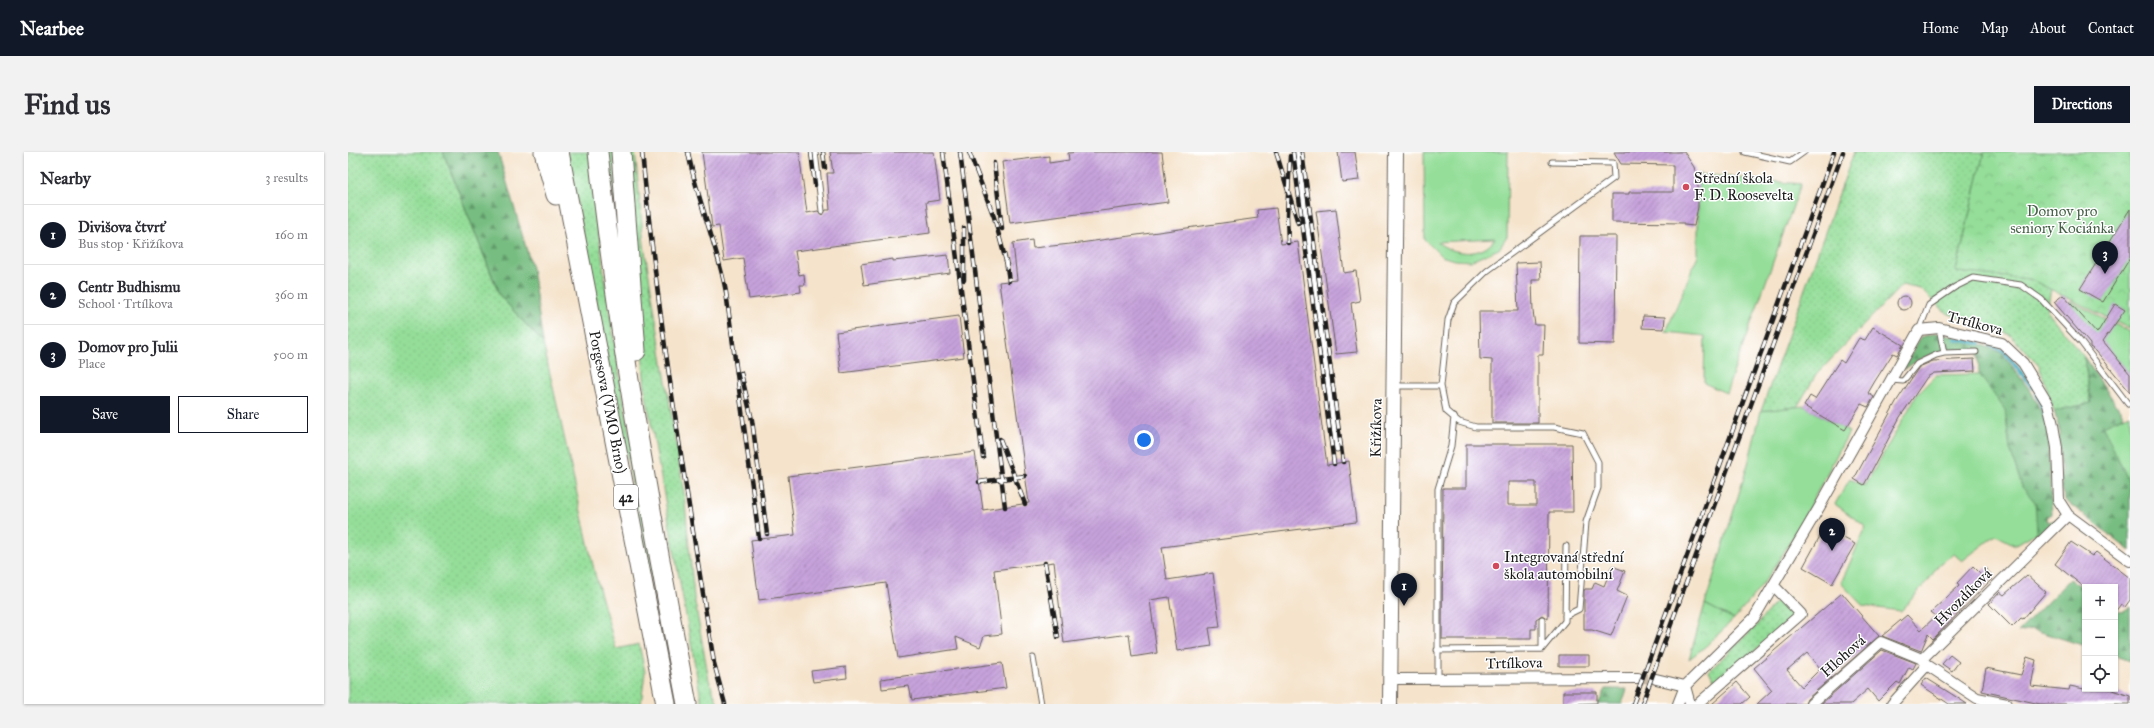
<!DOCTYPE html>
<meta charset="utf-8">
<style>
:root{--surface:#fff;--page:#f2f2f3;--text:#2b2b33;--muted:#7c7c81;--line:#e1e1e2;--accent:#111827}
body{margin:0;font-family:"IM FELL Great Primer",serif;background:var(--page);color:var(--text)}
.controls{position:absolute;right:12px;bottom:12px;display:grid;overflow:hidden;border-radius:0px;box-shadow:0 1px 3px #0004}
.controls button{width:36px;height:36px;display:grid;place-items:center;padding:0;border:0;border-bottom:1px solid var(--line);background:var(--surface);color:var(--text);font:20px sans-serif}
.you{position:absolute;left:796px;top:288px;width:14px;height:14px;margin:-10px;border:3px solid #fff;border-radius:50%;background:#1a73e8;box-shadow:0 0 0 6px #1a73e833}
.badge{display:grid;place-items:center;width:26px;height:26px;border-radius:50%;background:var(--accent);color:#fff;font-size:13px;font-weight:700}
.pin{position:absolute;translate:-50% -33px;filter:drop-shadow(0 1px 2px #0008)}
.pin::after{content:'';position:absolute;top:21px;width:14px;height:12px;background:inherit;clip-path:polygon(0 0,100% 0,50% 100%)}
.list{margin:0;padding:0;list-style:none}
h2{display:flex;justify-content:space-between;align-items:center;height:52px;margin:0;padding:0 16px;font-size:17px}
h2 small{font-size:13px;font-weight:400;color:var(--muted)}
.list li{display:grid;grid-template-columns:26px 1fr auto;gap:12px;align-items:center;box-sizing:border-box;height:60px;padding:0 16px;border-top:1px solid var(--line)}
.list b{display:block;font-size:15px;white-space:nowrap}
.list p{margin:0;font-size:13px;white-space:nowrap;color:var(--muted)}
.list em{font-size:13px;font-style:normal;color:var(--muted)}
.actions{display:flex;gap:8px;padding:12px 16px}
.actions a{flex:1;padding:9px 0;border:1px solid var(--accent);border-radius:0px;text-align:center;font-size:14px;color:var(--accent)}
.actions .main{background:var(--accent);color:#fff}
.icon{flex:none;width:22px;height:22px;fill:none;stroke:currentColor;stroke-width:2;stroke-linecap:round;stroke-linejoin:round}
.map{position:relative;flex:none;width:1782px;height:552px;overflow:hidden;border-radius:0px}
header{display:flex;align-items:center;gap:24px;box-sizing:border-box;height:56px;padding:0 20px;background:var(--accent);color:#fff}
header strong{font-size:19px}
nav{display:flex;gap:22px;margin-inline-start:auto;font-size:14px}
.intro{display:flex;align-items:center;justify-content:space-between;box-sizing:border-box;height:96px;padding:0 24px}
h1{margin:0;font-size:28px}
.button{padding:10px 18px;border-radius:0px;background:var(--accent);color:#fff;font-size:14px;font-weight:700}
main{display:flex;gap:24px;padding:0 24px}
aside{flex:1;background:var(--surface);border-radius:0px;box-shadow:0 1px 3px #0004}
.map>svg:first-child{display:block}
.grass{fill:url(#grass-dots);stroke:#587d5a}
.forest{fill:url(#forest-firs);stroke:#4a6c4e}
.park{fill:url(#park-crowns);stroke:#587d5a}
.garden{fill:#94de99;stroke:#587d5a;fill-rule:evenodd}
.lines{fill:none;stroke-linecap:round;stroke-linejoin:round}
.stream{stroke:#43adc2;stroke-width:4}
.building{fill:url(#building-hatch);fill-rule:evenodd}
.street-tunnel{stroke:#cabba8;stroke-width:10;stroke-dasharray:10 5;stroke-linecap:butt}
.lane-casing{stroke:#686259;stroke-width:7}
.street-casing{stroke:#686259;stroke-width:12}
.secondary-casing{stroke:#686259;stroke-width:16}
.highway-casing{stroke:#686259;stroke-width:21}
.lane{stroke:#fff;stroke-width:5}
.street{stroke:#fff;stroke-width:10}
.secondary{stroke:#fff;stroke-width:14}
.highway{stroke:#fff;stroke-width:19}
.rail-casing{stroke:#1c1c1c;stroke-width:4.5}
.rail{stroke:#fff;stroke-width:3;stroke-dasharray:9;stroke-linecap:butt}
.poi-dot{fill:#d1495b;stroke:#fff;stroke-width:1.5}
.labels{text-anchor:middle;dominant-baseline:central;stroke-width:3;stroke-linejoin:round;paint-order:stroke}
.shield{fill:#fff;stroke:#606060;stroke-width:1}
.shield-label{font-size:14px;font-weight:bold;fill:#1c1c1c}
.poi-label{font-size:15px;fill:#1c1c1c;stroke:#fff;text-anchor:start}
.park-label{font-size:15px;fill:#466048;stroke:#fff}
.street-label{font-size:15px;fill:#1c1c1c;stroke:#fff}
</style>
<header>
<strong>Nearbee</strong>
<nav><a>Home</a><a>Map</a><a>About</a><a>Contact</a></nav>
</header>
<div class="intro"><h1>Find us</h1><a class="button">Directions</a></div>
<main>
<aside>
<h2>Nearby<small>3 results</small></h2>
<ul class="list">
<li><span class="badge">1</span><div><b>Divišova čtvrť</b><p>Bus stop · Křižíkova</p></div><em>160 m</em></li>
<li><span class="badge">2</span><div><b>Centr Budhismu</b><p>School · Trtílkova</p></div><em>360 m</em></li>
<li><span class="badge">3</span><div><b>Domov pro Julii</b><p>Place</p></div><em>500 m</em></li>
</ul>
<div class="actions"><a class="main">Save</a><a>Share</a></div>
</aside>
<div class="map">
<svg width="1782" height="552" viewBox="0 0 1782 552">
<defs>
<pattern id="grass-dots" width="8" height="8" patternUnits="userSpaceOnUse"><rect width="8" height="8" fill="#94de99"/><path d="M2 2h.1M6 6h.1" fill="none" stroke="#7fbe83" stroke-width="1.8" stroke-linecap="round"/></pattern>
<pattern id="forest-firs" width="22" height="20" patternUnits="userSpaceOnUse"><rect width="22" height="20" fill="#77bd81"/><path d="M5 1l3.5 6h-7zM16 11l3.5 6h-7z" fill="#619969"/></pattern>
<pattern id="park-crowns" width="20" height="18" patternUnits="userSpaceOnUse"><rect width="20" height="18" fill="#94de99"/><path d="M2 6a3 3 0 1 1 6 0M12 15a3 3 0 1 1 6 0" fill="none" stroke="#7fbe83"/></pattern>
<pattern id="building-hatch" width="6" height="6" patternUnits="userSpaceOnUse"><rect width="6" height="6" fill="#c7a3dc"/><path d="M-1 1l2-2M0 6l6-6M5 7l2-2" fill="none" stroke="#a184b2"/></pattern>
</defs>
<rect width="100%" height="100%" fill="#fff"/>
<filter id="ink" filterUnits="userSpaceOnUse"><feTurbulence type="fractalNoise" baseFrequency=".025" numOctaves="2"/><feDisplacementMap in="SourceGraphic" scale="8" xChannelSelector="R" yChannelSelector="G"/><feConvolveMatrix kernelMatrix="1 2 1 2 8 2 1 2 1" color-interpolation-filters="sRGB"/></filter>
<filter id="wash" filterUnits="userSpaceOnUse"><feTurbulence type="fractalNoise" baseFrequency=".012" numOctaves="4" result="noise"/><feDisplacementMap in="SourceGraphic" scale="16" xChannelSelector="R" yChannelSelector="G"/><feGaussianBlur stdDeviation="0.9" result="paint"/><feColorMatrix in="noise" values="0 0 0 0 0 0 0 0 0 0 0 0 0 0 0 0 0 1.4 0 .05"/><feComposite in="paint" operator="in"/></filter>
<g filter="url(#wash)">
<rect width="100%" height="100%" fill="#f5e3cb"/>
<!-- grass -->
<path class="grass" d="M0 0H95L152 144 195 191 247 422 268 497 291 492 297 520 293 552H0Z
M219 0H241C259 168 290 333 320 498L322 524Z
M260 0H266L271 92Z
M279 0H287L296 93 336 341 346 445 361 528 370 552H354L297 238Z
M1506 0H1636L1608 119 1682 127 1703 137 1699 159 1736 205 1743 252 1706 259 1691 213 1662 183 1632 170 1600 162 1572 137 1554 133 1468 223 1449 255 1413 259Z
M1429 448H1434L1444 457 1445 465 1369 532 1361 519 1408 474Z"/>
<!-- forest -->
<path class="forest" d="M95 0H150L184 116 195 191 152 144Z
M1589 181 1607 184V189L1635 193 1654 201 1684 241 1702 279 1700 291 1704 362 1699 365 1700 370 1709 368 1688 388 1687 350 1674 335 1662 298 1659 269 1631 222 1630 198C1601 197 1579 199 1556 218L1563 202 1573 185Z
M1736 205 1776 264 1756 274 1782 332V399L1717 348 1714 339 1711 277 1706 259 1743 251Z
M1722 427 1737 437V494L1684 477 1670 480Z
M1782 455V509L1767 504V459L1774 460Z
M1258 537H1279L1274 552H1250Z"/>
<!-- park -->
<path class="park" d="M1636 0H1782V177L1682 127 1608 120Z
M1357 452 1386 467 1358 494 1341 507Z"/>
<!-- garden -->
<path class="garden" d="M1076 0H1160L1159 85 1151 97 1123 109 1106 108 1093 104 1077 88ZM1147 87C1134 106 1106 103 1089 90Z
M1350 22 1453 32 1378 241 1356 231 1357 184 1318 180 1350 103Z
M1722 149 1782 180V222L1722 151Z
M1631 222 1657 258 1662 298 1674 335 1687 350 1689 380 1667 393 1648 383 1614 409 1606 402 1591 412 1580 429 1553 459 1515 454 1493 431 1518 375 1487 352 1502 327 1517 334 1570 241 1588 223Z
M1456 254 1501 280C1466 344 1436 414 1386 467L1357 452 1400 312 1413 259Z
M1782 262V332L1755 274Z"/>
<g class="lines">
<!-- stream -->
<path class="stream" d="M1607 187 1632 191
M1643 193 1656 199 1685 236
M1689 241 1700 270"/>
</g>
<g id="blocks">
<!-- building -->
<path class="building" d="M354 0H451L459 61 470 59 474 63 478 58H482L479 21H485L482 0H586L592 48 578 50 582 81 447 99 451 123 456 122 457 133H452L453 140 401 147 395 106 376 109 371 74 364 75Z
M731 0H814L820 50 662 71 654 10 701 4V11L721 8 720 1Z
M990 0H1007L1011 28 994 30Z
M1266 0H1336L1346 15 1350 30V55L1346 74 1336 73V71L1264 70V42H1281V40H1325V13L1273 12Z
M928 56 933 92 950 90 979 313 1001 309 1008 370 814 395 819 428 865 421 872 475 861 476 864 494 829 499 821 445 802 448 809 501 784 505 781 482 716 491 706 410 646 418 654 482 636 484 632 495 608 485 610 497 550 506 538 431 411 448 403 388 447 383 440 324 627 300 635 358 681 351 651 130 669 128 665 91 684 88 685 96 732 91 910 66 909 58Z
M988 57 996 121 1008 119 1012 149 1003 151 1009 200 988 202 968 59Z
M1782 57V106L1755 150 1732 137Z
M1232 84H1268L1267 192 1231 191Z
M600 103 602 121 516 133 513 112 545 107V109Z
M1192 110 1193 128H1184L1185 159 1187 173H1196L1195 203H1190V271H1144V208L1132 207 1131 159H1170L1168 111Z
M1715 143 1749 181 1767 152 1777 158 1755 189 1782 222V240L1748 199 1742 195V192L1706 150Z
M1549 151a7 7 0 1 1 14 0a7 7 0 1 1-14 0Z
M611 164 616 205 493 221 488 180Z
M1295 164 1317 165 1316 177 1294 176Z
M1525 175 1555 193 1549 203 1545 201 1527 229 1520 241 1526 245 1520 255 1513 252 1497 278 1456 254 1462 244 1467 247 1492 208 1496 211 1511 186 1517 188Z
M1626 207 1627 219 1586 221 1579 225 1552 265 1516 333 1506 327 1548 250 1571 215 1585 209Z
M1118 292H1224L1225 360H1201L1200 467 1194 463 1188 467V477H1183V487H1094L1095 336H1118ZM1160 330H1188V353H1160Z
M1482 366 1494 372 1488 382 1507 392 1484 432 1455 415Z
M1723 390 1744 404 1748 400 1782 426V448L1777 455 1773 452 1767 460V435H1736L1707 412Z
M1264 414 1277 419 1269 439 1279 444 1263 484 1244 478H1236V439L1237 437H1244L1247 430 1256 434Z
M1625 414 1632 421 1637 416 1646 425 1585 487 1580 482 1573 499 1534 484 1559 463 1573 478 1588 464 1583 460 1611 434 1609 431Z
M1679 423 1698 440 1675 467 1673 466 1664 475 1641 452 1652 440 1656 443Z
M1494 441 1531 484 1459 547 1457 552H1409L1424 538 1406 516ZM1459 501 1472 517 1454 535 1439 518Z
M1534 498 1568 511 1565 517 1561 515 1552 532 1549 530 1530 549 1520 537 1503 552H1473Z
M1211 503H1241V514H1211Z
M1602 503 1611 510 1604 519 1594 512Z
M1679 505 1688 508 1683 534 1721 538 1722 534 1736 537H1761L1782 544V552H1692L1634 539 1638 516 1673 523Z
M654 511 658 536 564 548 561 534 534 537 533 527Z
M498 515 499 526 465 530 463 519Z
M1578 526 1602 541 1619 552H1601L1573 533Z
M1389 530 1402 545 1394 552H1364Z
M1215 540H1249V551L1215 552Z"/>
</g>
</g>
<g filter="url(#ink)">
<use href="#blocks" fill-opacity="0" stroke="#686259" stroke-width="1"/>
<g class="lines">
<!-- street-tunnel -->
<path class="street-tunnel" d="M1290 526 1308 527"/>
<!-- lane casing -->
<g class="lane-casing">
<path id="lane" d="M467 0 474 59
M949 0 989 297
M1397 0 1442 10 1456 0
M1204 10 1265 11 1266 26 1139 119 1106 151 1100 168 1093 234 1098 259 1111 270 1128 275H1206L1235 281 1250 310V336L1238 370 1231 457 1217 464
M1591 176 1596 201
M1571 178 1581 153 1607 135 1625 126 1673 133 1693 147 1732 189 1780 252
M1543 228 1555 229 1569 212 1588 203 1596 201 1628 200
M1046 234H1093
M1194 497 1217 469 1218 394
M1089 498 1194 497V467
M685 506 693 552
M1090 527V337L1103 294 1106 265"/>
</g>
<!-- street casing -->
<g class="street-casing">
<path id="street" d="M1574 507 1720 363
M1579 513 1629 546 1659 552
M1042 527 1290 526
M1308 527 1337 534
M1337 534 1342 552
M1330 552 1337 534 1406 466 1472 354 1571 178 1591 176 1654 191 1675 211 1700 252 1705 273 1709 296 1711 349 1720 363 1782 409
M1350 552 1453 462 1426 434
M1463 552 1533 490 1574 507
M1544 552 1579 513 1575 508"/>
</g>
<!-- secondary casing -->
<g class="secondary-casing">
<path id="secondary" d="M1042 552 1048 0"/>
</g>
<!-- highway casing -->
<g class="highway-casing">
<path id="highway" d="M196 0 208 43
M211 0 318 552
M250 0C270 185 304 369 339 552
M273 0 288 199"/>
</g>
<!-- lane -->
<use href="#lane" class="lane"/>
<!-- street -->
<use href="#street" class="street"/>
<!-- secondary -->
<use href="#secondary" class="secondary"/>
<!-- highway -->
<use href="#highway" class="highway"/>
<!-- rail casing -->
<g class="rail-casing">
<path id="rail" d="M294 0C310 171 339 341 366 511L377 552
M340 0C349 48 369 92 378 140L411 386
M463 0 467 33
M475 0 477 16
M595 0 635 305
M612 0 657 355
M621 0 646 65 659 113
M928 0 950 71
M945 0 986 312
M954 0 995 310
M646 11 654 77
M616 76V128
M940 91 939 63 942 4
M658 108 661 129
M393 221 404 268 419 382
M652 287 677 352
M631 330 677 324
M697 411 710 485
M1285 552 1486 0
M1294 552 1495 0"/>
</g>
<!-- rail -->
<use href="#rail" class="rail"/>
</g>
</g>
<!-- markers -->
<g class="poi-dot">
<circle cx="1338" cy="35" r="4"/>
<circle cx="1148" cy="414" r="4"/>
</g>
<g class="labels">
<!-- shield labels -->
<rect class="shield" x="266" y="333" width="24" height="24" rx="3"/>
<g class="shield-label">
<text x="278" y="345">42</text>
</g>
<!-- poi labels -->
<g class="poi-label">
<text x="1346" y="26">Střední škola<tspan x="1346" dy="17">F. D. Roosevelta</tspan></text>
<text x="1156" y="405">Integrovaná střední<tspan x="1156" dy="17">škola automobilní</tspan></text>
</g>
<!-- park labels -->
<g class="park-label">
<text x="1714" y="59">Domov pro<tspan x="1714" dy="17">seniory Kociánka</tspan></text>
</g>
<!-- street labels -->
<g class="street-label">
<text transform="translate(1627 171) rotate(15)">Trtílkova</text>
<text transform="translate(260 250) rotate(79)">Porgesova (VMO Brno)</text>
<text transform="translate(1028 276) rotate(-89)">Křižíkova</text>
<text transform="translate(1615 445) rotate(-45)">Hvozdíková</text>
<text transform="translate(1495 504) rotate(-42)">Hlohová</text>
<text transform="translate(1166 511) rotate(-1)">Trtílkova</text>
</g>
</g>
</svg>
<div class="controls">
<button>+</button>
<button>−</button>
<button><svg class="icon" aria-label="locate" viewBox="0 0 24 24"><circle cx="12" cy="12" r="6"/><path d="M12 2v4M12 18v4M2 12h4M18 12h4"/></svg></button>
</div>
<div class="you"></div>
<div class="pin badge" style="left:1056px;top:454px">1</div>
<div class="pin badge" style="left:1484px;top:399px">2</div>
<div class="pin badge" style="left:1757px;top:122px">3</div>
</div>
</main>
